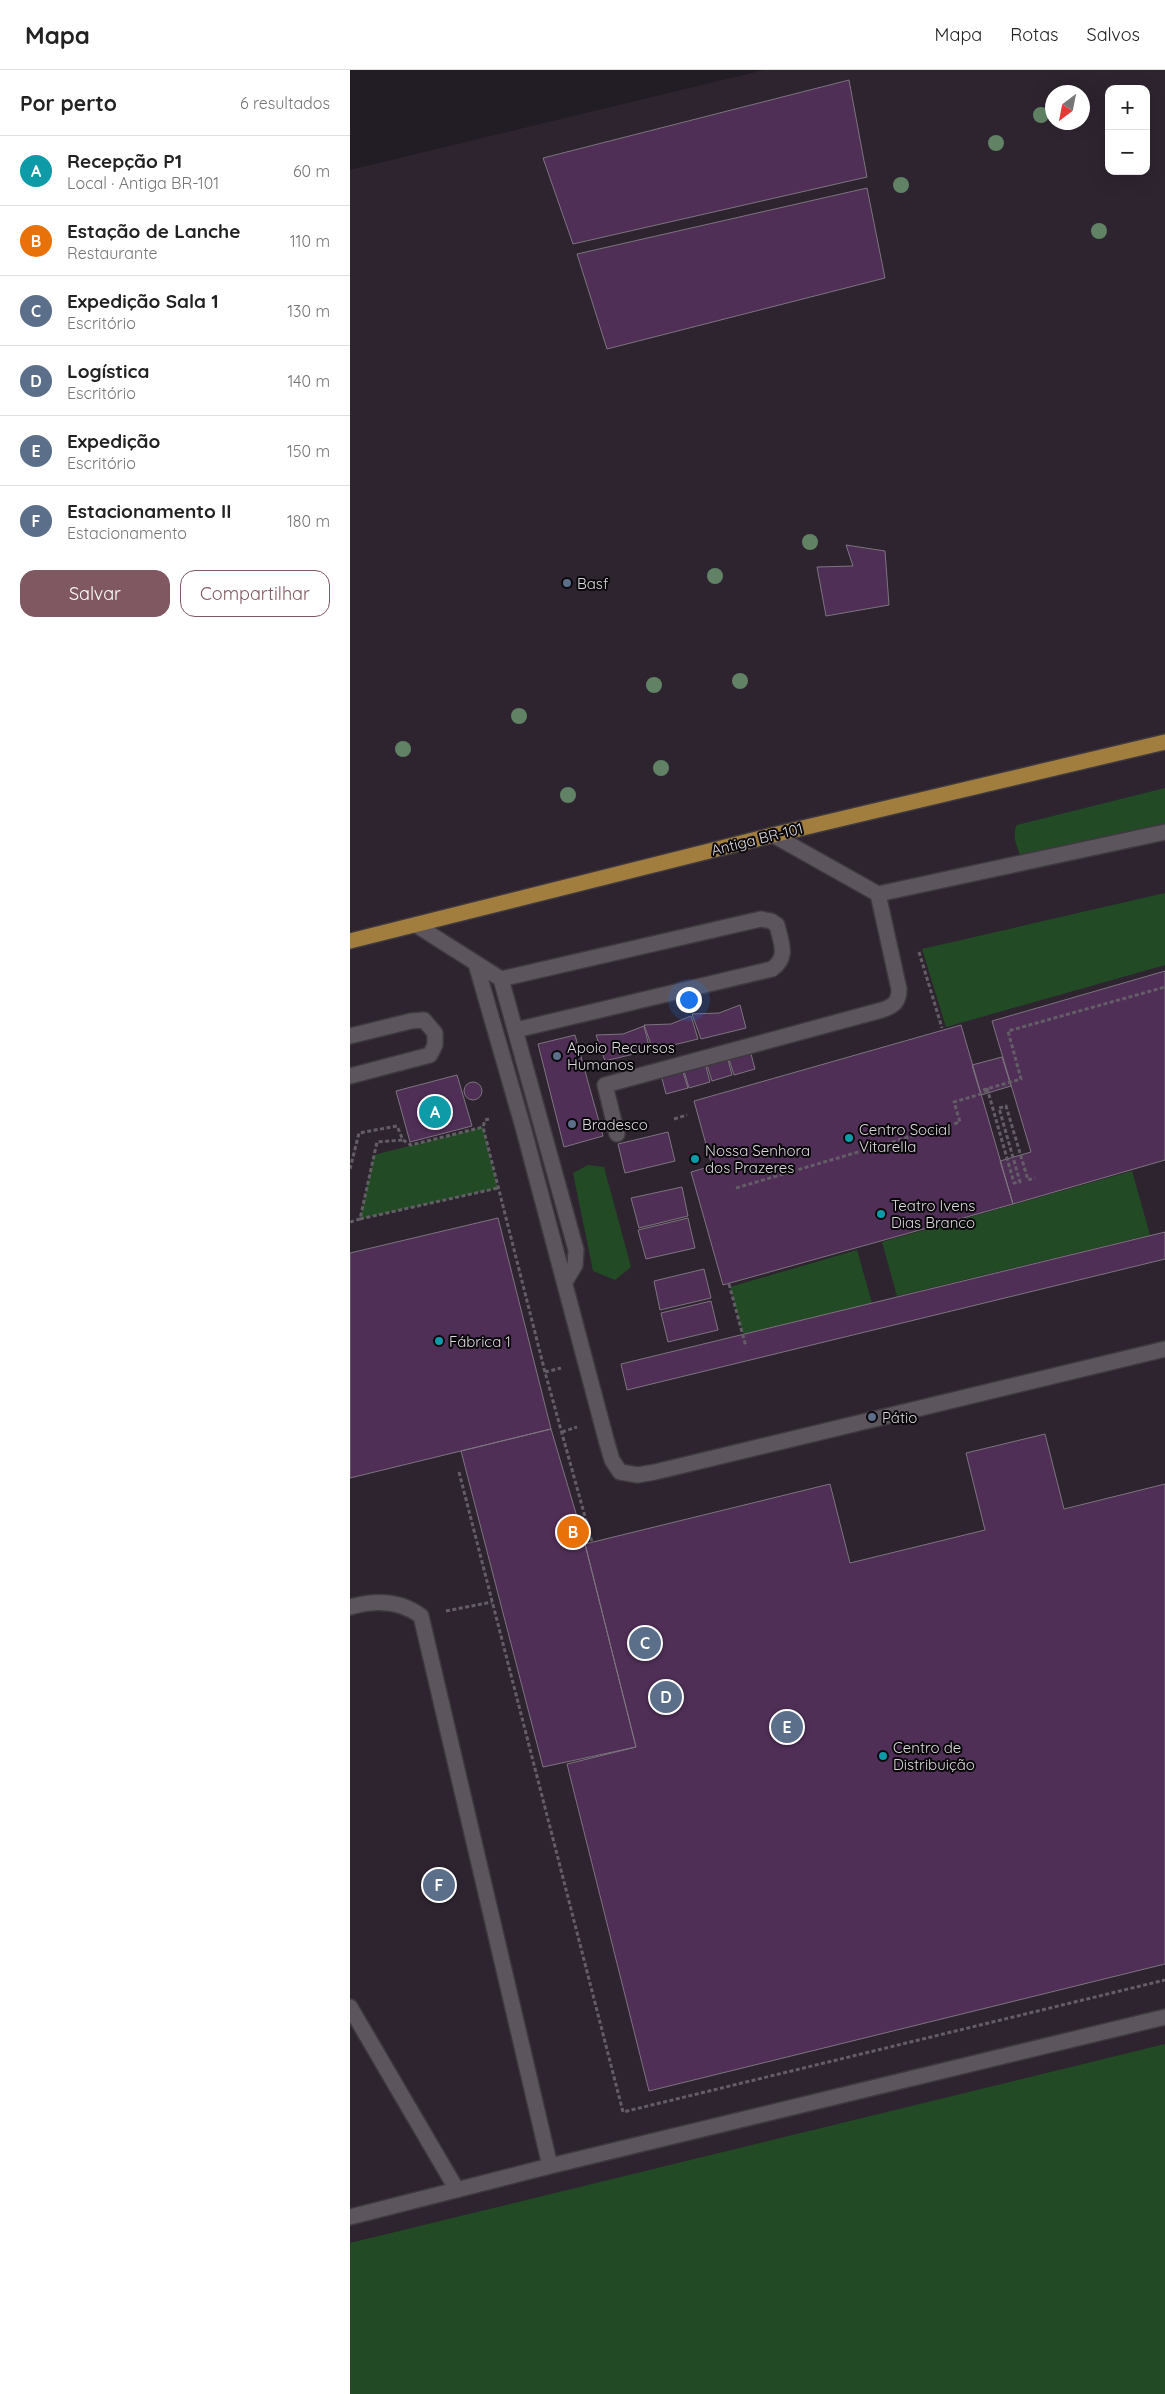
<!DOCTYPE html>
<html lang="pt">
<meta charset="utf-8">
<style>
:root{--surface:#fff;--page:#f2f2f2;--text:#222;--muted:#767676;--line:#e0e0e0;--accent:#805861}
body{margin:0;font-family:Quicksand,sans-serif;background:var(--page);color:var(--text)}
.controls{position:absolute;right:15px;top:15px;display:grid;overflow:hidden;border-radius:10px;box-shadow:0 5px 20px #0002}
.controls button{width:45px;height:45px;display:grid;place-items:center;padding:0;border:0;border-bottom:1px solid var(--line);background:var(--surface);color:var(--text);font:25px sans-serif}
.compass{position:absolute;left:695px;top:15px;width:45px;height:45px;border-radius:50%;background:var(--surface);box-shadow:0 5px 20px #0002;rotate:212deg}
.you{position:absolute;left:338px;top:929px;width:18px;height:18px;margin:-12px;border:4px solid #fff;border-radius:50%;background:#1a73e8;box-shadow:0 0 0 8px #1a73e833}
.badge{display:grid;place-items:center;width:32px;height:32px;border-radius:50%;background:var(--accent);color:#fff;font-size:16px;font-weight:700}
.pin{position:absolute;translate:-50% -50%;border:2px solid #fff;box-shadow:0 1px 5px #0006}
.list{margin:0;padding:0;list-style:none}
h2{display:flex;justify-content:space-between;align-items:center;height:65px;margin:0;padding:0 20px;font-size:21px}
h2 small{font-size:16px;font-weight:400;color:var(--muted)}
.list li{display:grid;grid-template-columns:32px 1fr auto;gap:15px;align-items:center;box-sizing:border-box;height:70px;padding:0 20px;border-top:1px solid var(--line)}
.list b{display:block;font-size:19px;white-space:nowrap}
.list p{margin:0;font-size:16px;white-space:nowrap;color:var(--muted)}
.list em{font-size:16px;font-style:normal;color:var(--muted)}
.actions{display:flex;gap:10px;padding:15px 20px}
.actions a{flex:1;padding:11px 0;border:1px solid var(--accent);border-radius:15px;text-align:center;font-size:18px;color:var(--accent)}
.actions .main{background:var(--accent);color:#fff}
.map{position:relative;flex:none;width:815px;height:2324px;overflow:hidden}
header{display:flex;align-items:center;gap:30px;box-sizing:border-box;height:70px;padding:0 25px;background:var(--surface);border-bottom:1px solid var(--line)}
header strong{font-size:24px}
nav{display:flex;gap:28px;margin-inline-start:auto;font-size:18px}
main{display:flex}
aside{flex:1;background:var(--surface)}
.map>svg:first-child{display:block}
.built{fill:#2e2430;fill-rule:evenodd}
.green{fill:#224b25}
.building{fill:#502f57;stroke:#7c747e}
.lines{fill:none;stroke-linecap:round;stroke-linejoin:round}
.lane-casing{stroke:#3e393f;stroke-width:18}
.primary-casing{stroke:#3e393f;stroke-width:18}
.path{stroke:#635e65;stroke-width:3;stroke-dasharray:4 2.5;stroke-linecap:butt}
.lane{stroke:#5d555e;stroke-width:15}
.primary{stroke:#a17d3e;stroke-width:15}
.tree{fill:#618264}
.service-dot{fill:#5c6f8a;stroke:#0a080b;stroke-width:2}
.culture-dot{fill:#0f9aa8;stroke:#0a080b;stroke-width:2}
.labels{text-anchor:middle;dominant-baseline:central;stroke-width:4;stroke-linejoin:round;paint-order:stroke}
.poi-label{font-size:15px;fill:#dcd8dd;stroke:#0a080b;text-anchor:start}
.street-label{font-size:15px;fill:#dcd8dd;stroke:#0a080b}
</style>
<header>
<strong>Mapa</strong>
<nav><a>Mapa</a><a>Rotas</a><a>Salvos</a></nav>
</header>
<main>
<aside>
<h2>Por perto<small>6 resultados</small></h2>
<ul class="list">
<li><span class="badge" style="background:#0f9aa8">A</span><div><b>Recepção P1</b><p>Local · Antiga BR-101</p></div><em>60 m</em></li>
<li><span class="badge" style="background:#e8710a">B</span><div><b>Estação de Lanche</b><p>Restaurante</p></div><em>110 m</em></li>
<li><span class="badge" style="background:#5c6f8a">C</span><div><b>Expedição Sala 1</b><p>Escritório</p></div><em>130 m</em></li>
<li><span class="badge" style="background:#5c6f8a">D</span><div><b>Logística</b><p>Escritório</p></div><em>140 m</em></li>
<li><span class="badge" style="background:#5c6f8a">E</span><div><b>Expedição</b><p>Escritório</p></div><em>150 m</em></li>
<li><span class="badge" style="background:#5c6f8a">F</span><div><b>Estacionamento II</b><p>Estacionamento</p></div><em>180 m</em></li>
</ul>
<div class="actions"><a class="main">Salvar</a><a>Compartilhar</a></div>
</aside>
<div class="map">
<svg width="815" height="2324" viewBox="0 0 815 2324">
<rect width="100%" height="100%" fill="#221c24"/>
<!-- built -->
<path class="built" d="M414 0H815V2026L0 2222V100ZM759 19H796V101H759ZM702 22H732V52H702Z"/>
<!-- green -->
<path class="green" d="M815 718V755L678 787 670 785C666 775 662 764 667 755Z
M815 823V895L596 957 572 879Z
M133 1057 148 1118 10 1149 24 1085Z
M238 1095 254 1097 281 1197 265 1210 243 1201 223 1103Z
M782 1101 800 1165 547 1226 532 1172Z
M507 1180 522 1233 393 1264 380 1217Z
M815 1974V2324H0V2173Z"/>
<!-- building -->
<path class="building" d="M499 10 517 107 223 174 193 88Z
M517 118 535 208 257 279 227 184Z
M496 475 535 481 539 535 476 546 467 497 503 496Z
M815 901V1090L663 1134 650 1091 681 1082 642 951Z
M390 935 396 958 351 969 342 944 369 943Z
M341 946 348 969 303 980 294 955 321 954Z
M611 955 663 1134 373 1215 341 1102 362 1096 344 1031Z
M294 956 300 980 255 991 246 965 273 964Z
M225 965 253 1066 214 1077 188 974Z
M400 980 405 999 384 1005 378 986Z
M377 986 382 1005 362 1011 356 992Z
M652 987 661 1016 631 1025 622 995Z
M355 993 360 1012 339 1018 333 998Z
M332 999 338 1018 316 1024 311 1005Z
M107 1005 122 1056 60 1072 46 1021Z
M114 1021a9 9 0 1 1 18 0a9 9 0 1 1-18 0Z
M318 1062 325 1091 275 1103 268 1074Z
M332 1117 338 1146 289 1158 281 1128Z
M148 1148 201 1359 0 1408V1183Z
M338 1148 345 1178 296 1189 288 1160Z
M815 1162V1189L277 1320 271 1294Z
M354 1199 361 1228 310 1240 304 1211Z
M361 1231 368 1260 318 1272 311 1243Z
M201 1359 235 1474 286 1677 193 1697 111 1381Z
M695 1364 714 1439 815 1414V1894L299 2021 217 1694 286 1677 235 1474 480 1414 500 1493 635 1460 616 1383Z"/>
<g class="lines">
<!-- lane casing -->
<g class="lane-casing">
<path id="lane" d="M423 765 528 824 815 762
M66 855 151 909 226 1180 225 1195 215 1212
M126 894 173 1057 257 1373 262 1390 270 1402 288 1405 305 1402 815 1279
M151 909 411 849 421 851 427 855C431 873 439 887 422 899L166 960
M0 966 61 951 74 950 85 963V975L80 985 0 1006
M267 1064 255 1015 532 940C544 936 549 932 549 919L528 824
M0 1537C24 1530 50 1530 71 1546L200 2096
M0 1937 107 2120
M0 2147 200 2096 815 1947"/>
</g>
<!-- primary casing -->
<g class="primary-casing">
<path id="primary" d="M0 871 423 765 815 672"/>
</g>
<!-- path -->
<path class="path" d="M569 882 592 958
M637 1018 664 1113 670 1112 649 1038 656 1036 678 1110 685 1108
M633 1020 671 1009 658 961 815 917
M139 1049 135 1050 133 1057 195 1302 242 1472
M324 1049 337 1045
M0 1099 9 1063 47 1056 53 1070 61 1075 133 1057
M386 1118 610 1052 604 1032 638 1022
M10 1149 148 1118
M0 1152 10 1149 27 1072 53 1070
M379 1214 396 1277
M195 1302 211 1298
M212 1362 227 1357
M109 1402 273 2042 815 1910
M96 1541 142 1532"/>
<!-- lane -->
<use href="#lane" class="lane"/>
<!-- primary -->
<use href="#primary" class="primary"/>
</g>
<!-- trees -->
<g class="tree">
<circle cx="691" cy="45" r="8"/>
<circle cx="646" cy="73" r="8"/>
<circle cx="551" cy="115" r="8"/>
<circle cx="749" cy="161" r="8"/>
<circle cx="460" cy="472" r="8"/>
<circle cx="365" cy="506" r="8"/>
<circle cx="390" cy="611" r="8"/>
<circle cx="304" cy="615" r="8"/>
<circle cx="169" cy="646" r="8"/>
<circle cx="53" cy="679" r="8"/>
<circle cx="311" cy="698" r="8"/>
<circle cx="218" cy="725" r="8"/>
</g>
<!-- markers -->
<g class="service-dot">
<circle cx="217" cy="513" r="5"/>
<circle cx="207" cy="986" r="5"/>
<circle cx="222" cy="1054" r="5"/>
<circle cx="522" cy="1347" r="5"/>
</g>
<g class="culture-dot">
<circle cx="499" cy="1068" r="5"/>
<circle cx="345" cy="1089" r="5"/>
<circle cx="531" cy="1144" r="5"/>
<circle cx="89" cy="1271" r="5"/>
<circle cx="533" cy="1686" r="5"/>
</g>
<g class="labels">
<!-- poi labels -->
<g class="poi-label">
<text x="227" y="513">Basf</text>
<text x="217" y="977">Apoio Recursos<tspan x="217" dy="17">Humanos</tspan></text>
<text x="232" y="1054">Bradesco</text>
<text x="509" y="1059">Centro Social<tspan x="509" dy="17">Vitarella</tspan></text>
<text x="355" y="1080">Nossa Senhora<tspan x="355" dy="17">dos Prazeres</tspan></text>
<text x="541" y="1135">Teatro Ivens<tspan x="541" dy="17">Dias Branco</tspan></text>
<text x="99" y="1271">Fábrica 1</text>
<text x="532" y="1347">Pátio</text>
<text x="543" y="1677">Centro de<tspan x="543" dy="17">Distribuição</tspan></text>
</g>
<!-- street labels -->
<g class="street-label">
<text transform="translate(407 769) rotate(-14)">Antiga BR-101</text>
</g>
</g>
</svg>
<div class="controls">
<button>+</button>
<button>−</button>
</div>
<svg class="compass" viewBox="-18 -18 36 36"><path d="M0-13l5 13h-10z" fill="#e53935"/><path d="M0 13l5-13h-10z" fill="#767676"/></svg>
<div class="you"></div>
<div class="pin badge" style="left:85px;top:1042px;background:#0f9aa8">A</div>
<div class="pin badge" style="left:223px;top:1462px;background:#e8710a">B</div>
<div class="pin badge" style="left:295px;top:1573px;background:#5c6f8a">C</div>
<div class="pin badge" style="left:316px;top:1627px;background:#5c6f8a">D</div>
<div class="pin badge" style="left:437px;top:1657px;background:#5c6f8a">E</div>
<div class="pin badge" style="left:89px;top:1815px;background:#5c6f8a">F</div>
</div>
</main>
